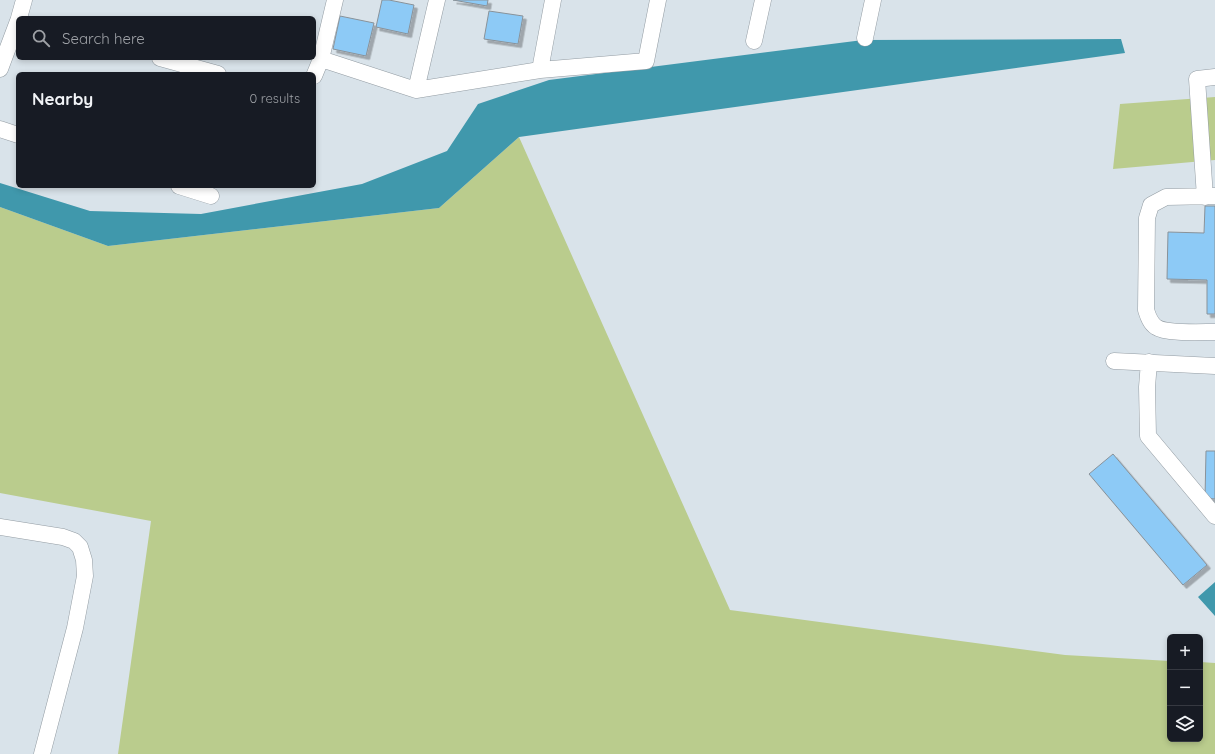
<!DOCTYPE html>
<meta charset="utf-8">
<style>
:root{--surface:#171b24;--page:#20242c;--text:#f1f3f6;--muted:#9ea1a6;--line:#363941}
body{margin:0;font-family:Quicksand,sans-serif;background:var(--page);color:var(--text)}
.controls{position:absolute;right:12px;bottom:12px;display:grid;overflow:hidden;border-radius:6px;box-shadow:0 2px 6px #0003}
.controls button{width:36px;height:36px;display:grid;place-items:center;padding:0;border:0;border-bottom:1px solid var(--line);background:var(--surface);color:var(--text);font:20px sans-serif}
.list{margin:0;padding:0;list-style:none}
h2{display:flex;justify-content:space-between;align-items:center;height:52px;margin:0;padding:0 16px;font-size:17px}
h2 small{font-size:13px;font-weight:400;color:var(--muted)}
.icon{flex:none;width:22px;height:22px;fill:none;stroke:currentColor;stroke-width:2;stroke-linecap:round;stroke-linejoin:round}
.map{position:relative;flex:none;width:1215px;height:754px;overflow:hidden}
.search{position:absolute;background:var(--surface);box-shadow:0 2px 6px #0003;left:16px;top:16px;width:300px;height:44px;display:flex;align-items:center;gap:10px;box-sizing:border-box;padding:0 14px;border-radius:6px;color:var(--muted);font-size:15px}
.panel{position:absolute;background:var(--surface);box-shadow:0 2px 6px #0003;left:16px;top:72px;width:300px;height:116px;border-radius:6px}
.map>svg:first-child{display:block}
.green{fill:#bacc8d}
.water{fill:#4098ac}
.building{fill:#8dcaf6;stroke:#899299;filter:url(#shadow)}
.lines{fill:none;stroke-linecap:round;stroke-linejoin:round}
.minor-casing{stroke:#939ca3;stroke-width:17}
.minor{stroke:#fff;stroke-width:16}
</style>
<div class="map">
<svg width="1215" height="754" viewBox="0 0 1215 754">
<defs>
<filter id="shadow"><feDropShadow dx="3.5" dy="3.5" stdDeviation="0" flood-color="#0004"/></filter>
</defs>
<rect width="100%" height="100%" fill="#d9e3ea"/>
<!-- green -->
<path class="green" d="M1215 97V160L1113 169 1120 104Z
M519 137 730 610 1065 655 1170 661V739H1200V662L1215 663V754H118L151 521 0 493V207L108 246 439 208Z"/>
<!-- water -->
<path class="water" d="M1121 39 1125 53 519 137 439 208 108 246 0 207V183L90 211 201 214 362 184 447 151 478 104 549 80 863 40Z
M1215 582V616L1198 597Z"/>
<!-- building -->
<path class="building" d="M382 0H389L414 5 408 34 376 27Z
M453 0H488L487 6Z
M489 11 523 16 518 44 484 39Z
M340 16 374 23 366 56 333 49Z
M1205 206H1215V314H1207V280L1167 279 1168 232 1204 233Z
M1206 451H1215V499L1205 498Z
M1113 454 1207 565 1183 585 1089 474Z"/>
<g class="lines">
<!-- minor casing -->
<g class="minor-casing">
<path id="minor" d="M19 18 24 0
M865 38 873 0
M754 41 763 0
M160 58 218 74
M321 59 416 90 540 70 646 61 658 0
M0 69 18 21
M540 70 553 0
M314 76 321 59 335 0
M416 90 437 0
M0 129 18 135
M179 186 211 196
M1215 196 1166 197 1151 205 1147 218 1146 310C1148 316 1150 323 1156 327 1166 334 1201 332 1215 332
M1205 197 1197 79 1215 77
M1114 361 1215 366
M1149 362 1147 387 1148 436 1215 516
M0 527 63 537 74 541 80 547 84 560 85 576 75 628 42 754"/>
</g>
<!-- minor -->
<use href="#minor" class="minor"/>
</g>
</svg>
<div class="controls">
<button>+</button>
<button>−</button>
<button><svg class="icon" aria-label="layers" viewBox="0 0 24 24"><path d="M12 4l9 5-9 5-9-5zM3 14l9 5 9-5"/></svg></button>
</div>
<div class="search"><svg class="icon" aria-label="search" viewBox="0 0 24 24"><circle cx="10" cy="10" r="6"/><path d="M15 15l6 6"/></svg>Search here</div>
<section class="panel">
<h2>Nearby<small>0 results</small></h2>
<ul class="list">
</ul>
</section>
</div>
